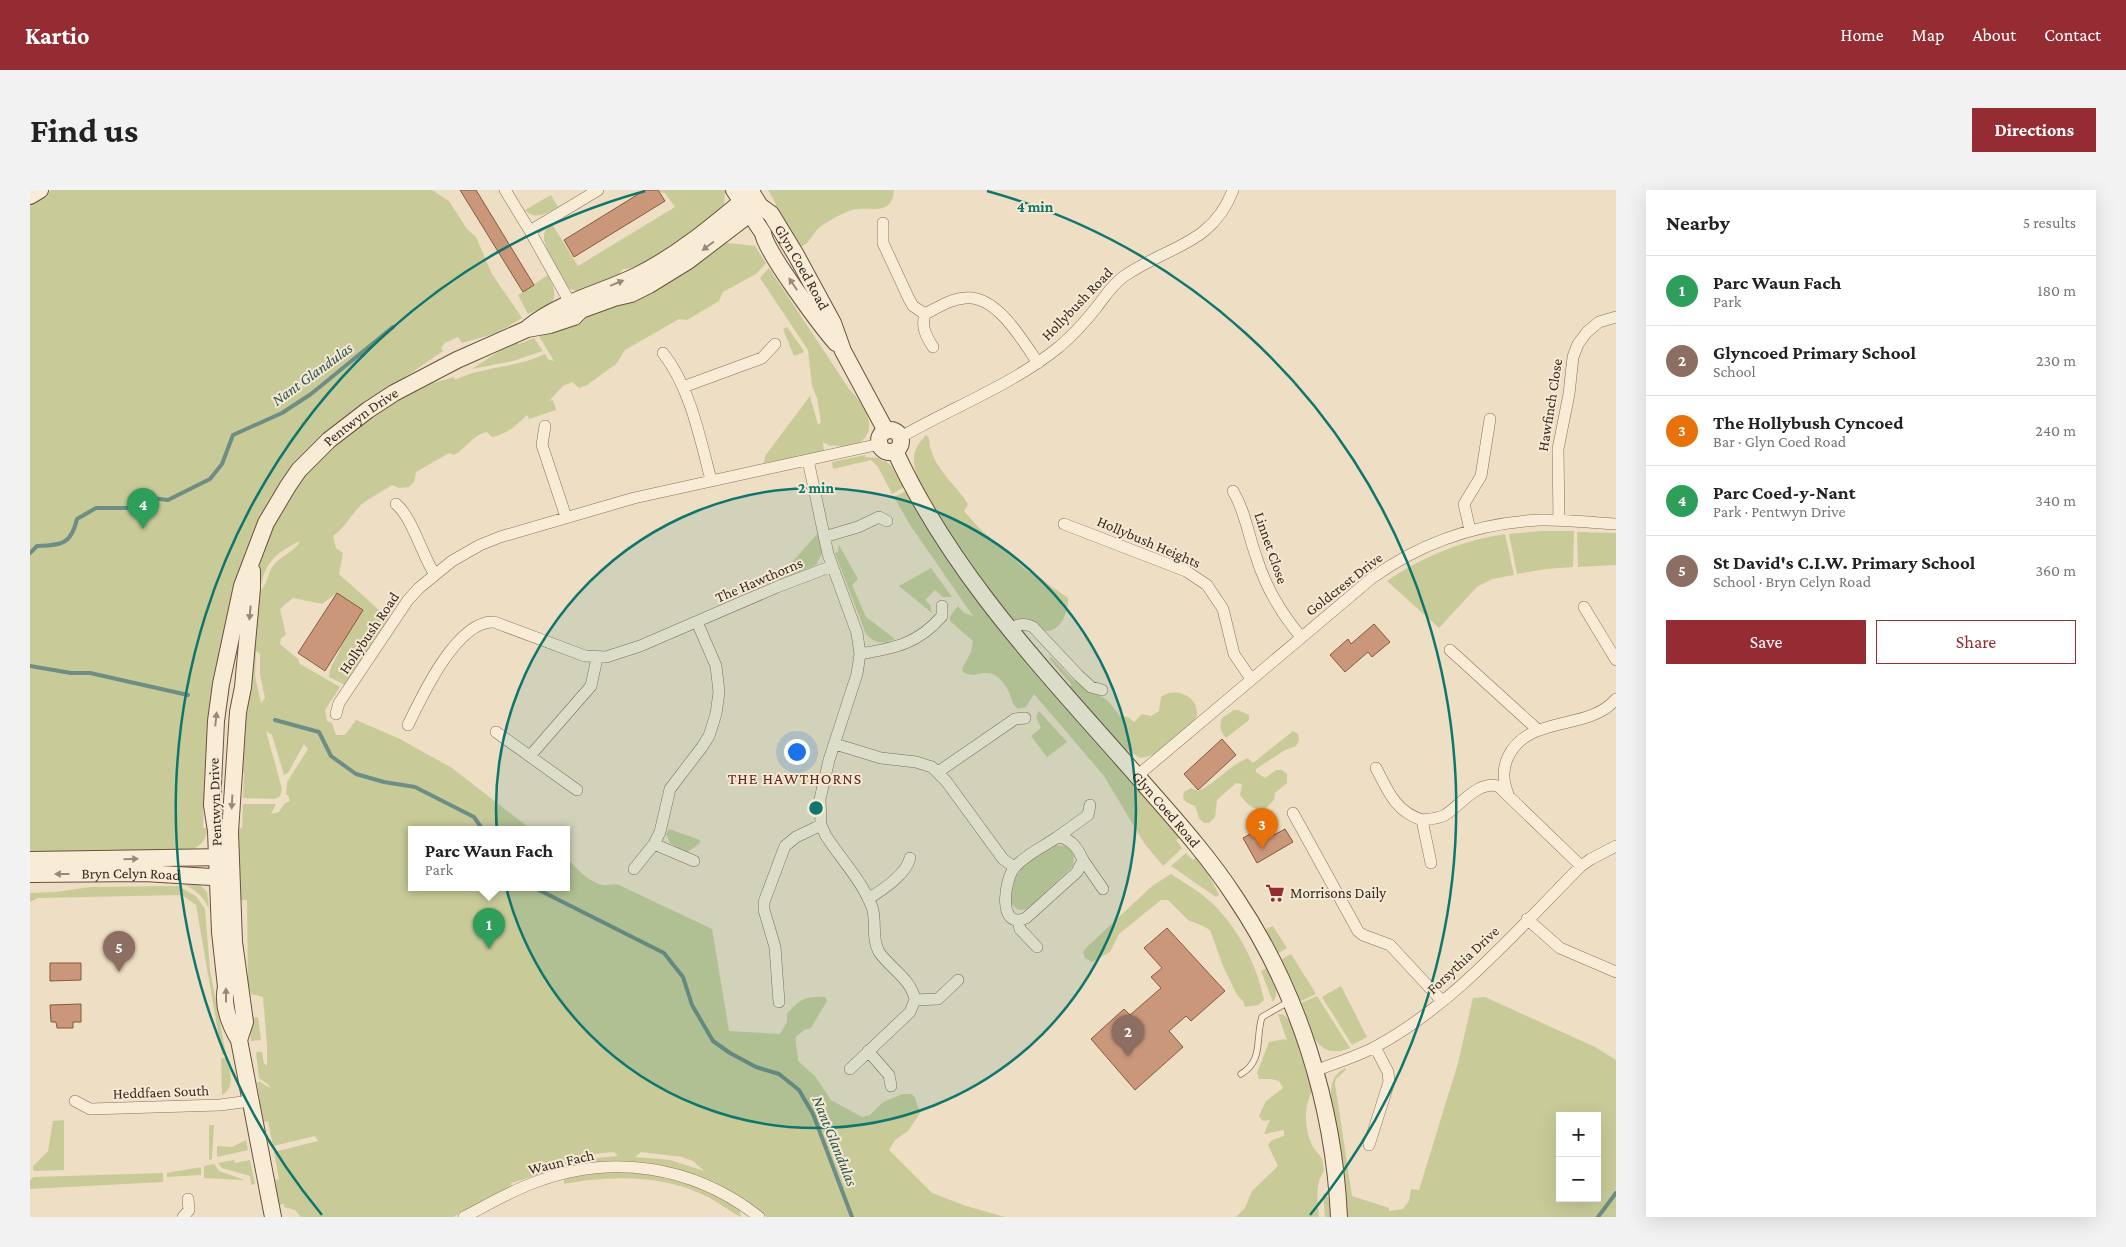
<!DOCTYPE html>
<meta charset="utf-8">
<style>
:root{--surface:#fff;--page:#f2f2f2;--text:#222;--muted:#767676;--line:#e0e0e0;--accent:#952c33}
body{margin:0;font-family:"Crimson Pro",serif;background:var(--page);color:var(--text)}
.controls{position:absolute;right:15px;bottom:15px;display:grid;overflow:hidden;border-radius:0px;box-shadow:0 5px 20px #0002}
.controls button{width:45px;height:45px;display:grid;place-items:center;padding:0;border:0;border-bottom:1px solid var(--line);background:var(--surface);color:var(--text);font:25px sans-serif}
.you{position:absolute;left:766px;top:561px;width:18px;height:18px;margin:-12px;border:4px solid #fff;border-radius:50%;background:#1a73e8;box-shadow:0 0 0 8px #1a73e833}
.badge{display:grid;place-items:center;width:32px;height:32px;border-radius:50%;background:var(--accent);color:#fff;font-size:16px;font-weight:700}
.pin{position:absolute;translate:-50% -41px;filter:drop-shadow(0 1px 2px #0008)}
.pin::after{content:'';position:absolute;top:26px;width:18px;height:15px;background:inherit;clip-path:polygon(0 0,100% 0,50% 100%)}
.popup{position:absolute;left:378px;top:636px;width:162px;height:65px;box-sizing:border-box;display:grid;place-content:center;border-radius:0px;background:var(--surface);filter:drop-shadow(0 1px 4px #0005);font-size:16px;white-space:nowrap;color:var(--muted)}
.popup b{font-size:19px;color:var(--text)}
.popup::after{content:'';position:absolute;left:50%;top:100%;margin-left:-10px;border:10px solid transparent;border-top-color:var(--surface)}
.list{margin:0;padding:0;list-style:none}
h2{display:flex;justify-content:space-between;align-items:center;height:65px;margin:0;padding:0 20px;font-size:21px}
h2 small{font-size:16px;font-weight:400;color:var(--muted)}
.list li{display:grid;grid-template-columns:32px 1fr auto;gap:15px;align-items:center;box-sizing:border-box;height:70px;padding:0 20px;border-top:1px solid var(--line)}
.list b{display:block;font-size:19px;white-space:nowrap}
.list p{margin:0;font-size:16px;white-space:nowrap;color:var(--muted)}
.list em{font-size:16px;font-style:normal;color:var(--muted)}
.actions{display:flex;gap:10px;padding:15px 20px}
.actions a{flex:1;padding:11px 0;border:1px solid var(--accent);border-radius:0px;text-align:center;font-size:18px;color:var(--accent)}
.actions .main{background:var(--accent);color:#fff}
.map{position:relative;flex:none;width:1586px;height:1027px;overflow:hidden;border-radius:0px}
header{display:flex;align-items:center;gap:30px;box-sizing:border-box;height:70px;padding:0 25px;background:var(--accent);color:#fff}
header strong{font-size:24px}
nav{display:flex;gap:28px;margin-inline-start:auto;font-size:18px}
.intro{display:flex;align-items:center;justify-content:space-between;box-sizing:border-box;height:120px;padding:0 30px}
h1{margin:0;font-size:35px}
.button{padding:12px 22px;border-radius:0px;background:var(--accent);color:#fff;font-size:18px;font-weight:700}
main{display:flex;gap:30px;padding:0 30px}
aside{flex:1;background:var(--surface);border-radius:0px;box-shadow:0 5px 20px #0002}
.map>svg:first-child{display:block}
.green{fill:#c8cb98;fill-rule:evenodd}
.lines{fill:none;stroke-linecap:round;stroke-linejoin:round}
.stream{stroke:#6d8e84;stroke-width:4}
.building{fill:#ca977b;stroke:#865941}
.lane-casing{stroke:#87705b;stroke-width:7}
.street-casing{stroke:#87705b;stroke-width:12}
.secondary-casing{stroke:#69513e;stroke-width:18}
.lane{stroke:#f8ecd7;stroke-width:5.5}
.street{stroke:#f8ecd7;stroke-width:11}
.secondary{stroke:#f8ecd7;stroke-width:16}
.oneway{fill:#988a7b}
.ring{fill:none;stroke:#0f766e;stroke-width:2.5}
.labels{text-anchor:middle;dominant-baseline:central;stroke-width:4;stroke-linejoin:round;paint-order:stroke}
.street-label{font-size:15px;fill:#37291f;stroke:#f5e9d3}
.poi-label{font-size:15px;fill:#37291f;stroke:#f5e9d3;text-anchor:start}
.water-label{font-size:16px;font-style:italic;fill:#2e5752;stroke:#f5e9d3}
.neighbourhood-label{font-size:16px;letter-spacing:1px;fill:#63291f;stroke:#f5e9d3}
.centre{fill:#0f766e;stroke:#f5e9d3;stroke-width:2.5}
.ring-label{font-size:15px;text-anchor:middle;font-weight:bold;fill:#0f766e;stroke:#f5e9d3;stroke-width:4;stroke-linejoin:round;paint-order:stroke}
</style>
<header>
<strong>Kartio</strong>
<nav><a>Home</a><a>Map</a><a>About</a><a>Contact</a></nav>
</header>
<div class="intro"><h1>Find us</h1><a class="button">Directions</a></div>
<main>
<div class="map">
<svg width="1586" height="1027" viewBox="0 0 1586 1027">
<rect width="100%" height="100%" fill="#eddec4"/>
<!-- green -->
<path class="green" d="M22 0H402L419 11 437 39 446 47 462 84 492 128 467 143 432 153 428 147 415 153 411 158 413 161 304 236 292 247 241 308 177 579H175L173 638H177C177 651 169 658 157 661L0 663V12Z
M626 0H695L694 20C673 35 617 80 593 79L583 91 552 103 540 99C533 92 513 56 514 47 514 41 517 37 522 34L548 76 645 17 635 3 629 2Z
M738 0H864C862 29 838 14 819 21 809 25 800 30 791 36 783 42 780 55 769 57L748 26 745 12Z
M521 5 528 17C517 23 505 31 495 20Z
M695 50 698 53 725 56 736 73 726 84 693 102 689 111 657 130 649 129 595 160 586 174 557 195 549 198 542 192 533 196 519 211 523 210 526 220 499 229 497 225C487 235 477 244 462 247L457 242C442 245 436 259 424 265L419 263 386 282 384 292 379 297 369 298 362 295C353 301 341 307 332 314 321 324 315 338 303 346L306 358 313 363 309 384 359 429 317 496 299 487C299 475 309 466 312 454L307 403 292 414 263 408 250 419 256 445 251 448 250 454 268 469 270 474 310 497 295 520 297 531 302 533 306 545H315L326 530 370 549 422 578 502 640H382V698H536L537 668C547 679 558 692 573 695 578 696 583 693 589 695L682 739 699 841 750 844 757 832V824C769 810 775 806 795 807L797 811 781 838 774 840 766 847C765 857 768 861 768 871L785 886 801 910 832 927 840 925 853 912 873 904H882L885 908 890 923 878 941 865 950 859 960 902 1003 936 1016 975 1027H737L726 1017 698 1008C695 1004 693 998 690 995 684 991 675 988 668 986 625 968 575 967 530 978L529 974 546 970 588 966 584 962C560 964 543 966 521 976L524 980 481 993 482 996 423 1027H271L265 1020 254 1017V1014L249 1015 245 990 249 989 244 962 288 951 285 946 243 956 238 931 233 932 227 892H230L240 898 239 895 229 888 226 862H232L234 873 237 876V855L233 807 221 804 218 793 217 710H210L208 639 212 638 213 614H246L241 624 249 622 254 614 260 611 258 605H256L257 592 278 559 274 554 258 583 254 585 242 545 236 541 252 599 250 606 245 609 213 608 214 583 209 582C213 536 218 489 222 442 224 421 224 399 229 378 245 300 316 235 384 200 396 194 411 191 424 187L425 190C454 176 486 178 515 164L518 169 524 171 509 146 567 123V121ZM270 351C265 362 250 366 243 376 237 384 238 394 230 401 234 373 245 363 270 351ZM226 461 230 464V485L235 508 231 513 225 486ZM611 962 652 967 663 971 674 981 640 970 605 967Z
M739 78 819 199C835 214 853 244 823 256 815 259 808 254 800 256L793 252 794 262 734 273 735 266 780 206 788 235 791 232 787 208 782 196 778 160 730 88Z
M518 85C526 100 528 110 514 121L512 118 498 124 488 105Z
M757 137 774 161 772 163 764 166 753 139Z
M504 148 513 161 483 171 442 179 477 156 487 152 489 154Z
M896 245 899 248C900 252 899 256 901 260 907 281 927 296 938 314L934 321 950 339 996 380 1005 385 1038 408C1039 420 1031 443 1015 441 1009 440 1003 433 998 429L982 430 929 363V356C910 343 883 291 884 268 884 259 890 252 896 245Z
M835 265V267L848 268 854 272 855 270 862 277 874 297 862 304 848 277 841 270 803 279 802 272Z
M876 301 919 372 969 440 1150 647 1146 650 1152 658 1133 676 1114 653 1074 586 1004 504 996 517 988 519 983 514C980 501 971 483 956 483 943 483 948 488 933 482L932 479 941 462 943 451 920 431V426L928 416 934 423 943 426 880 335 864 307Z
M1511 341H1544L1543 377 1516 379 1487 384 1479 344Z
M1547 342 1586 343V375L1548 377Z
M788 343 792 363 786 375 748 391V388Z
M1475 344 1484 385 1462 389 1447 397 1409 438 1357 391C1394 366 1431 351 1475 344Z
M809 355 828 389 822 395 836 427 865 449C853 454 845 454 836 444L805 363 808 362Z
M901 378 922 407H913L905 400 895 410 900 415 902 423 869 396Z
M1021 467 1044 491 1047 490 1078 511 1090 526 1098 527 1104 532 1112 524 1121 526 1129 521 1131 507C1145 496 1169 506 1167 525 1165 536 1135 558 1125 564 1120 566 1115 567 1110 568L1098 560 1095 561 1038 502 1041 494 1021 471 1019 469Z
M1204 520H1208L1219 525V530L1196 548C1190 541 1189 537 1192 528Z
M1009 521 1037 552 1017 567 1001 546 1011 538 1006 527Z
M1263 541 1268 544 1269 550 1266 556 1255 560 1226 579V582L1235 588 1246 580H1252L1257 584V593L1245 603 1244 610 1236 618C1224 622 1217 614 1210 605L1212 594 1206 593 1187 610 1185 627 1179 633H1174L1169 628 1165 616 1156 612 1153 608 1154 602 1161 598 1168 601C1187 593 1198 576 1218 568L1223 573Z
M639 639 670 650V653L656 663 640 653 636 644Z
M1025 655 1036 656 1041 660 1044 666 1043 676 999 718C990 722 984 719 980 711 987 673 995 675 1025 655Z
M1156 663 1163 670 1167 666 1175 677 1189 705 1186 707 1141 676Z
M1141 684C1155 693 1170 702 1182 713 1208 738 1227 775 1234 810L1228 815 1215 817 1213 811 1207 805 1193 776 1180 740 1173 736 1158 730 1138 710H1131L1089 744 1080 762 1062 772 1055 768 1053 762 1056 758 1122 696Z
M148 692 170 695 177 702 179 719C173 705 162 697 148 692Z
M148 696 166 706 175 719 180 780 196 865H192L166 715 152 705 8 708 0 712V703L26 702 60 697Z
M1243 736 1257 758 1247 764 1236 739Z
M1261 764 1286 804 1269 812 1250 770Z
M1237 778C1242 789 1251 800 1243 812L1231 781Z
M1311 796 1337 847 1322 855 1292 807Z
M1287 806 1320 858C1286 872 1279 838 1269 814Z
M1455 807 1565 857 1586 870V1027H1317L1316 1005 1301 912C1300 897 1301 886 1315 878L1316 880 1306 889 1305 894 1322 1006 1359 1018V1021L1373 1019 1379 1011 1381 999 1389 1000 1428 873 1443 808ZM1530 926H1567V1008H1530Z
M1248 824 1254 825 1260 831 1282 901C1274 917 1274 935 1281 953 1283 959 1289 963 1292 969 1293 972 1293 977 1294 981 1284 996 1288 1010 1289 1027H1206L1215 1018 1222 1001 1248 976 1238 955 1242 950 1254 946V940L1234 944 1240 930 1233 931 1229 926 1236 911 1253 898 1249 891 1241 889H1229L1227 883 1239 852 1254 849 1257 851Z
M228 827 231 850 221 851 219 828Z
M191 868H196C200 881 206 897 192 905Z
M34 930V980L5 981 3 980V976L18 961 23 931Z
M179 935H184L182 969 179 970Z
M216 950 218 960 187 967V956L202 957Z
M204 970 205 973 220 970 225 994 221 995 220 986 192 978 188 973Z
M184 974 189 981 215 990 174 988V976Z
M171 977V985L137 987V983Z
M589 982C633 984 673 995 710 1020L711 1027C700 1022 690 1013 678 1007 634 985 582 985 534 994V989L562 984Z
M133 983V992L0 999V990L4 987Z
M1296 1003 1297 1007H1301L1302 1027H1295L1293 1004Z"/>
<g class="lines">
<!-- stream -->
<path class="stream" d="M0 363 7 356C31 355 41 355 47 329L66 318H102L113 307 138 310 180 289 192 274 203 245 252 223 281 204 363 137
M0 476 41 483H60L158 505
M245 530 289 542 301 566 326 584 354 592 385 597 444 627 453 640
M505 698 634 763 653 787 662 815 683 851 700 863 726 877 749 884 769 900 783 924 822 1027
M1568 1027 1586 1003"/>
</g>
<!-- building -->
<path class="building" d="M430 0H446L504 95 493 102Z
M615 0H628L635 11 544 67 534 50Z
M307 403 333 420 295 481 268 463Z
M1344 434 1360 452 1342 467 1338 462 1315 482 1300 465 1318 449 1321 454Z
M1192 549 1206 565 1168 600 1154 584Z
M1238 634 1244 645 1255 639 1263 652 1227 673 1213 648Z
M1137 738 1195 801 1161 831 1156 826 1139 841 1153 857 1105 900 1061 849 1094 819 1100 825 1131 798 1121 787 1132 778 1114 758Z
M20 773H51V790L20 791Z
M51 814V832H43V838H27L26 832H21L20 815Z"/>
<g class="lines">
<!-- lane casing -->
<g class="lane-casing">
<path id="lane" d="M1211 884C1234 870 1225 849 1232 827L1258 812"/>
</g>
<!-- street casing -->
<g class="street-casing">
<path id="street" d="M475 0 500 41
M853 33V53L879 109 883 116 895 124C891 137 896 146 903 157
M548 114 538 109 500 41 568 0
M895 124C907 118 920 109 935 108 967 105 992 150 1008 173
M633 163C660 197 670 248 681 290
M653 197 732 168 745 154
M515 236 512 255 536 327
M871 247C923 217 982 195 1029 157 1042 146 1055 132 1066 118 1074 108 1082 95 1093 87 1136 56 1182 56 1203 0
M778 270 798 364 827 443 830 464 827 484 799 570 790 609 791 635 796 646C811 669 832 691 842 717 847 731 841 748 849 762 860 778 882 790 885 810L880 822 820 879
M1203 301C1215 321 1218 344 1226 366 1235 396 1251 423 1271 447
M366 314C382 327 392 365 405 385
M1529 331 1528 259 1539 204 1543 167 1548 154 1557 142 1569 132 1586 127
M1034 334 1156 381 1177 395 1193 419 1204 464 1221 489
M1440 340 1434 314 1451 286 1460 229
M794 347 828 337 849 327 857 331
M1554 417 1586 470
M978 439C987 435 994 432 1003 437L1049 486 1061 497 1072 500
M1420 460 1508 540
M830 464C865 458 888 454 912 426V416
M306 524 309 513 378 410 389 398 422 371 450 355 470 347 604 308 850 254
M378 535C392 506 427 430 464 432L555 466 576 467 610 456 747 397 802 376
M466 542 547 600
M805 554 851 568 886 572 902 577 916 591 973 669 984 677
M500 566 561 496 567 468
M1346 578C1358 601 1365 621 1392 630L1401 673
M908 582 985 529 995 528
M1107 586 1342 388C1392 352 1448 333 1510 330 1535 329 1561 333 1586 334
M1478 604C1473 591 1472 580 1478 567 1498 524 1558 542 1586 509
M1263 623 1328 741 1333 745 1360 755 1412 811
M1392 630C1400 629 1407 629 1415 625 1431 615 1447 591 1468 596L1551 676
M1031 647C1043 651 1048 659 1053 670L1047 682 996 728C967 741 974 689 985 677 995 665 1013 657 1026 648Z
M1026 648 1058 625 1060 615
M624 654 664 671
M1053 670 1073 699
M604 679 624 654 630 642 640 599 672 557 679 546 686 524 689 502 686 476 667 432
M838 709C852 700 876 685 880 668
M1497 729 1530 758 1586 782
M988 730 990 739 1007 757
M885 810 908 809 928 790
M749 812 745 757 734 720V712L755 656 766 647 791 635
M838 861 859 885 861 896
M1285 881C1305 873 1326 867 1345 857 1424 815 1488 739 1551 676L1561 669 1586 656
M45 911 60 919 190 915 220 911
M1339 955 1359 892 1358 882 1345 857
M153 1027 159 1020 158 1009
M434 1027C457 1015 479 1002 503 993 581 963 663 975 729 1027"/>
</g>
<!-- secondary casing -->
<g class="secondary-casing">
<g id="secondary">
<path d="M704 0 733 43C735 61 792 137 806 153"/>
<path id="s1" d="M720 0 730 16 741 24 766 65 803 133 813 161 856 241"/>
<path d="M0 6 10 0"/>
<path d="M499 137C530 112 571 103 606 86 649 65 686 33 722 3"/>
<circle cx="860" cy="251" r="11"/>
<path id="s2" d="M865 261C923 387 1018 484 1108 587 1142 626 1177 664 1205 707 1268 800 1304 915 1309 1027"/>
<path d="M0 670 198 667"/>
<path id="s3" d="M0 684 114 683 198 688"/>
<path d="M209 850 215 832 204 752 200 642 208 522 213 497 222 398V381"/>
<path id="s4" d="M243 1027 209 850C200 835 192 815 196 797L190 742 186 641 182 615 186 531 191 494 212 396 236 333 258 296 269 280 299 250 338 220 364 203 427 170 497 139 520 135 544 127 551 120 584 108 601 104 619 95 658 71 730 16"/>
</g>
</g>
<!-- lane -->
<use href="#lane" class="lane"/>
<!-- street -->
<use href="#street" class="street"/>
<!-- secondary -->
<use href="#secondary" class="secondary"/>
</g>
<!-- one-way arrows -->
<defs><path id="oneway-solid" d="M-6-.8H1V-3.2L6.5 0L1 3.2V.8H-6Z" transform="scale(1.25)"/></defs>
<g class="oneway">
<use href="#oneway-solid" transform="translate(678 56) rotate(143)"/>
<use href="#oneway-solid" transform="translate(587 93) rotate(-22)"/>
<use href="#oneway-solid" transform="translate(763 94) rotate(-124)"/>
<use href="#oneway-solid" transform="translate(220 423) rotate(95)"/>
<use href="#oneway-solid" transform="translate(186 529) rotate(-84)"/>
<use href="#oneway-solid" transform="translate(202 612) rotate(93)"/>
<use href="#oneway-solid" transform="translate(101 669) rotate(-1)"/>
<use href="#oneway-solid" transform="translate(32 684) rotate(180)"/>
<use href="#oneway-solid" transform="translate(196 805) rotate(-90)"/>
</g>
<!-- distance rings -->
<circle cx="786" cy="618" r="320" fill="#0f766e" fill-opacity=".12"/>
<g class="ring">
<circle cx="786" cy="618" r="320"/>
<path d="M292 1025A640 640 0 0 1 615 1M957 1A640 640 0 0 1 1280 1025"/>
</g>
<!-- icons -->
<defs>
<g id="supermarket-bare" transform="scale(1.5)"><path d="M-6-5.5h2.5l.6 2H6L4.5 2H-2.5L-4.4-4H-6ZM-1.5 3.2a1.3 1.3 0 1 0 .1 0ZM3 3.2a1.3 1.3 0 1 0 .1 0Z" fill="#952c33" stroke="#f5e9d3" stroke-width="2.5" paint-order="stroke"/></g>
</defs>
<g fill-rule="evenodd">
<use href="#supermarket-bare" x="1245" y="703"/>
</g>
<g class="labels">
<!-- street labels -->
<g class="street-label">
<text stroke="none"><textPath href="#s1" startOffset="94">Glyn Coed Road</textPath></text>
<text transform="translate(1047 114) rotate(-46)">Hollybush Road</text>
<text transform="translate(1520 215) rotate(-81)">Hawfinch Close</text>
<text stroke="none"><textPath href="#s4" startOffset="852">Pentwyn Drive</textPath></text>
<text transform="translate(1119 352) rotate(23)">Hollybush Heights</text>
<text transform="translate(1241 358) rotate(71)">Linnet Close</text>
<text transform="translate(729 390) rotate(-23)">The Hawthorns</text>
<text transform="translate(1314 394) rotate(-38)">Goldcrest Drive</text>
<text transform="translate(339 443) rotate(-56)">Hollybush Road</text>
<text transform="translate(185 612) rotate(-92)">Pentwyn Drive</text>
<text stroke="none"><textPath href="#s2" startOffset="451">Glyn Coed Road</textPath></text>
<text stroke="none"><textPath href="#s3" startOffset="101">Bryn Celyn Road</textPath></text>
<text transform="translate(1433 770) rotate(-43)">Forsythia Drive</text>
<text transform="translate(131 902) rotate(-2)">Heddfaen South</text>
<text transform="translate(531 972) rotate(-13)">Waun Fach</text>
</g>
<!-- poi labels -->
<g class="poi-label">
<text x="1260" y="703">Morrisons Daily</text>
</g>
<!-- water labels -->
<g class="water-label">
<text transform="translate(282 184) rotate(-36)">Nant Glandulas</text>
<text transform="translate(805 951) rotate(68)">Nant Glandulas</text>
</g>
<!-- neighbourhood labels -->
<g class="neighbourhood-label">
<text x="765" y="588">THE HAWTHORNS</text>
</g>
</g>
<circle cx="786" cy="618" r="8" class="centre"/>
<g class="ring-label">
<text x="1005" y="22">4 min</text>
<text x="786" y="303">2 min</text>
</g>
</svg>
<div class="controls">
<button>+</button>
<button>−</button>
</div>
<div class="you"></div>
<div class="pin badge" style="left:459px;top:759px;background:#2e9e5b">1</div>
<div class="popup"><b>Parc Waun Fach</b>Park</div>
<div class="pin badge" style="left:1098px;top:866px;background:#8d6e63">2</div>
<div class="pin badge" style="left:1232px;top:659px;background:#e8710a">3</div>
<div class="pin badge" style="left:113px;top:339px;background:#2e9e5b">4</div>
<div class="pin badge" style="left:89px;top:782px;background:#8d6e63">5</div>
</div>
<aside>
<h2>Nearby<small>5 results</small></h2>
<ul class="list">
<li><span class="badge" style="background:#2e9e5b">1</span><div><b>Parc Waun Fach</b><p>Park</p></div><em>180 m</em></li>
<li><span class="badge" style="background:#8d6e63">2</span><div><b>Glyncoed Primary School</b><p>School</p></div><em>230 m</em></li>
<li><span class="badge" style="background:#e8710a">3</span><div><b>The Hollybush Cyncoed</b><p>Bar · Glyn Coed Road</p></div><em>240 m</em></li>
<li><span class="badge" style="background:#2e9e5b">4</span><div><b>Parc Coed-y-Nant</b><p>Park · Pentwyn Drive</p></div><em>340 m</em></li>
<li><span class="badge" style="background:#8d6e63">5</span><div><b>St David's C.I.W. Primary School</b><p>School · Bryn Celyn Road</p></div><em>360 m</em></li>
</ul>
<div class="actions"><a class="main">Save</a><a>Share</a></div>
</aside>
</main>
